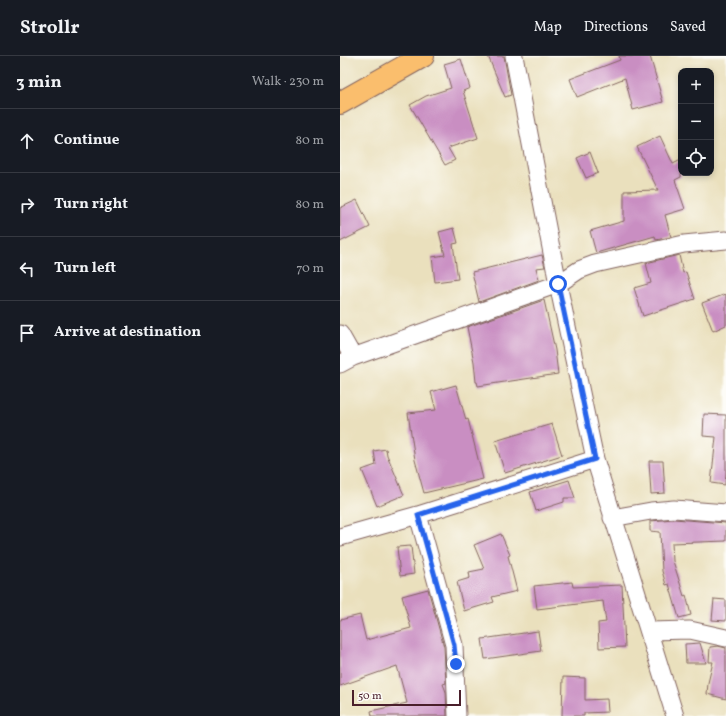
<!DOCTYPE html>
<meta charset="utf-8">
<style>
:root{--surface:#171b24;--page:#242831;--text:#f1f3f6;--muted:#9ea1a6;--line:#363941}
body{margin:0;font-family:Vollkorn,serif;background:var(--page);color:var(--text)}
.controls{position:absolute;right:12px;top:12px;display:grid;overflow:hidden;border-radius:8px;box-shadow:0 2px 6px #0003}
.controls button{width:36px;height:36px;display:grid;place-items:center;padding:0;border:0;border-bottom:1px solid var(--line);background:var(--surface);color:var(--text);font:20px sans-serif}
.scale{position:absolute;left:12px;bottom:10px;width:109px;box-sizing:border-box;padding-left:4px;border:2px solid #4a1f2b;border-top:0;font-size:11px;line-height:14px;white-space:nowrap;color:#4a1f2b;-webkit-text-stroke:3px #fdfcf7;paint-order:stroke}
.stop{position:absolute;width:12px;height:12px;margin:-9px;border:3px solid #2563eb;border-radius:50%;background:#fff}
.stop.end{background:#2563eb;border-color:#fff;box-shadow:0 1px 4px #0008}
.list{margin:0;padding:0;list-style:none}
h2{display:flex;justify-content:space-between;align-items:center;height:52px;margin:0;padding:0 16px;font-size:17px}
h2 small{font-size:13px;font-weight:400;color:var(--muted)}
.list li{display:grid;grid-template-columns:26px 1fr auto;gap:12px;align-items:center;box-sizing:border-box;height:64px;padding:0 16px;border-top:1px solid var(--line)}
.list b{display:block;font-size:15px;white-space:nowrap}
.list em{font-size:13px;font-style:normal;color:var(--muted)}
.icon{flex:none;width:22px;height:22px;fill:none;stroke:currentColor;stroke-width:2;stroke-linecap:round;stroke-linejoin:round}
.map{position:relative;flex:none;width:386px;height:660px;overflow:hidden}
header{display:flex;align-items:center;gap:24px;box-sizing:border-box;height:56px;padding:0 20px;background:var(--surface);border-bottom:1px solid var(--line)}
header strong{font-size:19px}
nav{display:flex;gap:22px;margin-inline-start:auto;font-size:14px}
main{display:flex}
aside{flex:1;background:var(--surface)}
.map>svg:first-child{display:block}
.building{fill:#c98ec2}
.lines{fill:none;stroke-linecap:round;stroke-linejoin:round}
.minor-casing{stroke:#82635e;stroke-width:19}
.major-casing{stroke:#82635e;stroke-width:24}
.minor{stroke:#fff;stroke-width:17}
.major{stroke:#fabe6d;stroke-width:22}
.route{stroke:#2563eb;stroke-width:5}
</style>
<header>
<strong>Strollr</strong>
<nav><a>Map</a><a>Directions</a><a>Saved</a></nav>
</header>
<main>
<aside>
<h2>3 min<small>Walk · 230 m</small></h2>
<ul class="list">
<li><svg class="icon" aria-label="ahead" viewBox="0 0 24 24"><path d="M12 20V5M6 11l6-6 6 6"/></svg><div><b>Continue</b></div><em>80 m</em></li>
<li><svg class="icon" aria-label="right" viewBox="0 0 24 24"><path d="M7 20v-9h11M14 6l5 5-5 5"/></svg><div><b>Turn right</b></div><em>80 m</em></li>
<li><svg class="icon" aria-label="left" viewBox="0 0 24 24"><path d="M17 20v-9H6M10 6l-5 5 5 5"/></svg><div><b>Turn left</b></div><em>70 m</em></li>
<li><svg class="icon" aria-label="arrive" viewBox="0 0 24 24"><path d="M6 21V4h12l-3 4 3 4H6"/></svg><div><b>Arrive at destination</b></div></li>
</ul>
</aside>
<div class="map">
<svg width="386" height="660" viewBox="0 0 386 660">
<rect width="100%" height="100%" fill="#fdfcf7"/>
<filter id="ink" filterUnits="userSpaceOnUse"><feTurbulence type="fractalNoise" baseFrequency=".025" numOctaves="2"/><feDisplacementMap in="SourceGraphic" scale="8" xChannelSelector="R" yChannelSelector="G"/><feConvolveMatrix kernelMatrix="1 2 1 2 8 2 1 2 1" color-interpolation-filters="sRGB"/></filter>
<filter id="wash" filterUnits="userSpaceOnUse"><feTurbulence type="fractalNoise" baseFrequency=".012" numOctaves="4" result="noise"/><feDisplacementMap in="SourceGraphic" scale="16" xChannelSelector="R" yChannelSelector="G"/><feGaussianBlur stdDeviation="0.9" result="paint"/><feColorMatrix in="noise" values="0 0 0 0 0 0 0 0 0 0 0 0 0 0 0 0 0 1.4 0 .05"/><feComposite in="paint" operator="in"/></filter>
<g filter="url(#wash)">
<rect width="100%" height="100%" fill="#eae0bd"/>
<g id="blocks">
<!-- building -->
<path class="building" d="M148 0H164L171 39 165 41Z
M279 0H310L323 46 293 54 285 22 237 41 230 23 280 4Z
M121 3 130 32 123 35 138 82 108 92 115 104 105 109 70 49 86 40 111 32 104 8Z
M320 80 333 108 341 104V121L335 124 345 153 325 159 331 181 316 184 315 180 256 197 250 175 284 165V135L318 134 297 91Z
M250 96 258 117 246 122 237 102Z
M17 144 30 171 0 186V152Z
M114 172 118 187 113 188 118 223 95 226 92 201 105 199 99 176Z
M202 199 205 211 196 212 199 224 139 246 132 216Z
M339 199 343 217 346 216 355 243 303 260 294 232 311 227 306 207Z
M386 238V269L373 275 362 247Z
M204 244 215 294 218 318 138 330 137 326H136L134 306 127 271Z
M116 329 126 364 128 363 143 423 84 437 75 404 68 357 96 354 91 336Z
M364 358 386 359V416L385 429 371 427 376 381 363 380Z
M212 368 222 399 165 417 155 385Z
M46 393 47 399 64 439 37 450 22 414 36 409 34 395Z
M309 405H323L325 437 311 438Z
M229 424 235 442H224V446L196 455 190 436Z
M334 463 386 467V485L332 487 333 505 344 540 346 539 351 559 339 562 329 528 326 529 322 515 320 476 310 475V465Z
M161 478 170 499 168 500 177 535 152 541 154 546 124 555 117 526 130 522 129 516 144 513 134 489Z
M71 490 74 518 60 520 57 491Z
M232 526 233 531 282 529 285 591 259 592 258 567 266 566 263 545 197 553 194 530Z
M88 533 104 591 106 627 103 628 106 636 107 660H32L31 655 67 647 57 610 0 630V564L20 559 26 584 71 572 62 540Z
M374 543 386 544V565L372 564Z
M198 575 201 595 145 603 142 583Z
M360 587 366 607H346L345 588Z
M378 590 386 592V643L367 638 368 627 373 606H369L370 591Z
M223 621 245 622V644L267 643 268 656 244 657V660H222Z"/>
</g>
</g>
<g filter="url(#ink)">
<use href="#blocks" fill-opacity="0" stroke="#82635e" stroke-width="1"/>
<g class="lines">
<!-- minor casing -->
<g class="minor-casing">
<path id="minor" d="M174 0 218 228 255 403 335 660
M0 278 13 301
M0 308 13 301 218 228 239 214 255 208 344 188 386 184
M78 459 114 589 117 660
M272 462 311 455 334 453 386 457
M0 481 78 459 255 403
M309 575 350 574 386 582"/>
</g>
<!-- major casing -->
<g class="major-casing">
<path id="major" d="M0 47 83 0"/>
</g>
<!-- minor -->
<use href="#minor" class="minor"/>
<!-- major -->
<use href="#major" class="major"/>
</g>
</g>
<g class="lines" filter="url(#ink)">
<!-- route -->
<path class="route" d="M116 608 114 589 78 459 255 403 218 228"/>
</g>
</svg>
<div class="controls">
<button>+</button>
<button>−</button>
<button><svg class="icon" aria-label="locate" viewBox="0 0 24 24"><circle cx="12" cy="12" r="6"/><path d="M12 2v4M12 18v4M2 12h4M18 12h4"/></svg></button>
</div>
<div class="scale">50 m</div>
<div class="stop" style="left:218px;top:228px"></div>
<div class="stop end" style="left:116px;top:608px"></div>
</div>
</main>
